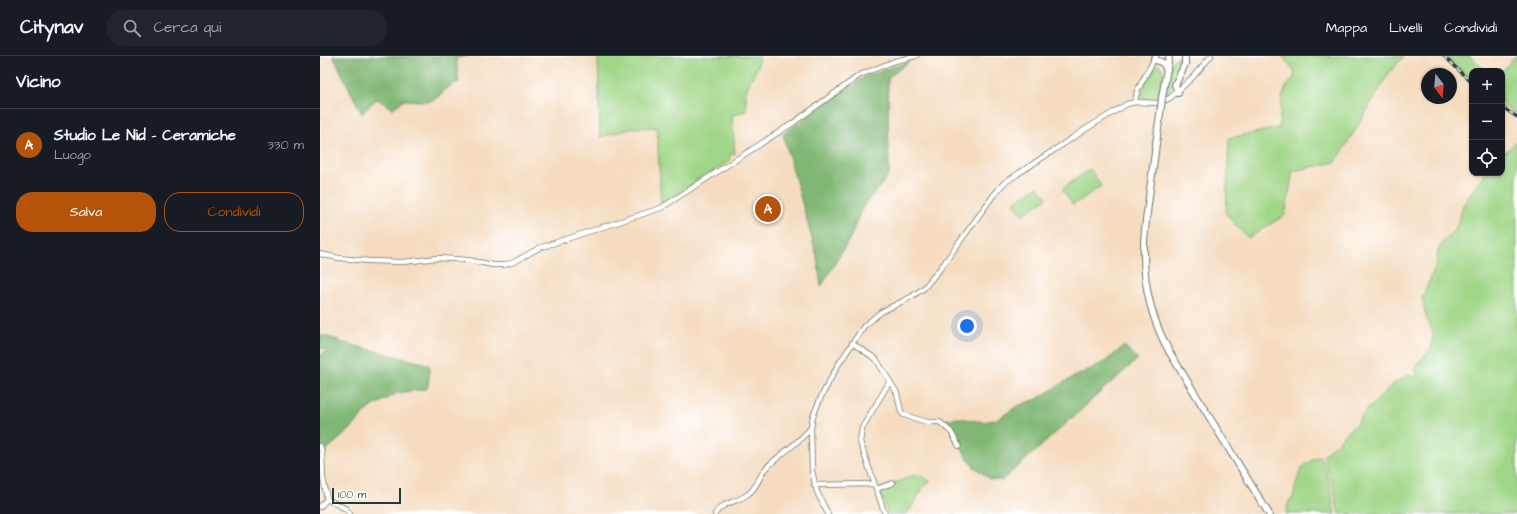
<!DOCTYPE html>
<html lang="it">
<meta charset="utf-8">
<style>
:root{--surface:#171b24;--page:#20242c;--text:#f1f3f6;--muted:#9ea1a6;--line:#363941;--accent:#b45309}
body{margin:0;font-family:"Architects Daughter",sans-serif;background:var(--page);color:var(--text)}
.controls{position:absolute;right:12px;top:12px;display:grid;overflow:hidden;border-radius:8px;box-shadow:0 1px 3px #0004}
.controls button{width:36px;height:36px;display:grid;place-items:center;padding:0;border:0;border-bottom:1px solid var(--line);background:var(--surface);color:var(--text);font:20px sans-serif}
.compass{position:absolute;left:1101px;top:12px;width:36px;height:36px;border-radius:50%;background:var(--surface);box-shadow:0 1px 3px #0004;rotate:164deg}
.scale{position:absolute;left:12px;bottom:10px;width:69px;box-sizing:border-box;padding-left:4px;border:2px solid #1f3d34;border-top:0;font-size:11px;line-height:14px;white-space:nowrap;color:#1f3d34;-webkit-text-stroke:3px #fff;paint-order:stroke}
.you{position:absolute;left:647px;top:270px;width:14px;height:14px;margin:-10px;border:3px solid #fff;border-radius:50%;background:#1a73e8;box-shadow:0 0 0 6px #1a73e833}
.badge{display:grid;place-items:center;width:26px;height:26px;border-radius:50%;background:var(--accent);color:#fff;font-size:13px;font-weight:700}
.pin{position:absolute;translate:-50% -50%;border:2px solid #fff;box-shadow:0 1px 4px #0006}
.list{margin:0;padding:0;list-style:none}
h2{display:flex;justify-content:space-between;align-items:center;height:52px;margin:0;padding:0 16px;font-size:17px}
h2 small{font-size:13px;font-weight:400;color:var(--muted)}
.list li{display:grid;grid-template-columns:26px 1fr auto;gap:12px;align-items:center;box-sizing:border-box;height:72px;padding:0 16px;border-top:1px solid var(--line)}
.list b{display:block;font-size:15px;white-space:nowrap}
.list p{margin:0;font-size:13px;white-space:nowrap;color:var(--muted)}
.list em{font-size:13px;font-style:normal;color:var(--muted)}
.actions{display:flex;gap:8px;padding:12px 16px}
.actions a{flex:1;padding:9px 0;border:1px solid var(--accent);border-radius:16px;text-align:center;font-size:14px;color:var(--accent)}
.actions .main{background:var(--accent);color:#fff}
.icon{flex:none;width:22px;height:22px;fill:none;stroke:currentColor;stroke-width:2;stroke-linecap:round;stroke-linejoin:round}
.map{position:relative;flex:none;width:1197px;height:458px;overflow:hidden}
header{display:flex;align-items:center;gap:24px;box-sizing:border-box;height:56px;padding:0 20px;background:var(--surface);border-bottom:1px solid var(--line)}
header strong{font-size:19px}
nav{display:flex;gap:22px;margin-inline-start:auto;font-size:14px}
.search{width:280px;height:36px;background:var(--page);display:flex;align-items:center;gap:10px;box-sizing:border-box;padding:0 14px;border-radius:16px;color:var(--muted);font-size:15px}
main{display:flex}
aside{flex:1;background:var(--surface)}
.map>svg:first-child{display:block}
.green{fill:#a0d687;stroke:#608a5e}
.forest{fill:#80b774;stroke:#507a54}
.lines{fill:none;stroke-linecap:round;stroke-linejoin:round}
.minor-casing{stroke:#6a7565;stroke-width:6}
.major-casing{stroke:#6a7565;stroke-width:8}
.minor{stroke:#fff;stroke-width:4.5}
.major{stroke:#fff;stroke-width:6}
.rail-casing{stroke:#1f3d34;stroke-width:3}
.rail{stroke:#fff;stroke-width:1.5;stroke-dasharray:4.5;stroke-linecap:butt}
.major-bridge-casing{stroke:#6a7565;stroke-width:8;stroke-linecap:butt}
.major-bridge{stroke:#fff;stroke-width:6}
</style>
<header>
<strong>Citynav</strong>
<div class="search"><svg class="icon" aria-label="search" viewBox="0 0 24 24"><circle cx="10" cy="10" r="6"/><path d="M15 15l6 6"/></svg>Cerca qui</div>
<nav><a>Mappa</a><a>Livelli</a><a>Condividi</a></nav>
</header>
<main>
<aside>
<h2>Vicino<small></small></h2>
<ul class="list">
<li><span class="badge">A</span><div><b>Studio Le Nid - Ceramiche</b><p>Luogo</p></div><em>330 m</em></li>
</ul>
<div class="actions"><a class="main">Salva</a><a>Condividi</a></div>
</aside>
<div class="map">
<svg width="1197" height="458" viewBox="0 0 1197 458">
<rect width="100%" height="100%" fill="#fff"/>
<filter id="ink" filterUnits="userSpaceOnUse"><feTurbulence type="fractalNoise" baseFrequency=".025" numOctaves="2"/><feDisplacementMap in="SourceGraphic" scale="8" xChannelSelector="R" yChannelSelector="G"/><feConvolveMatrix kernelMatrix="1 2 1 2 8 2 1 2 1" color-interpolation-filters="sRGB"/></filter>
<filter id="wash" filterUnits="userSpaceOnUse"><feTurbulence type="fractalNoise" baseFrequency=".012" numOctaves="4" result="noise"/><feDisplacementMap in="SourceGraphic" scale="16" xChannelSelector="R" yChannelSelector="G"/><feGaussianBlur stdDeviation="0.9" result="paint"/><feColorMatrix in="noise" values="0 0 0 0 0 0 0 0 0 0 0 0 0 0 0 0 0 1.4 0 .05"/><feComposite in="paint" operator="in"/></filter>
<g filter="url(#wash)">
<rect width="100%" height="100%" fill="#f5dcc0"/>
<!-- green -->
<path class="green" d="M278 0H439L438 9 426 35V55L412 59 415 98 410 99 409 105 380 124 379 122 376 123V127L341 149 337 71 314 72 280 81Z
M962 0H1084L1069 17 1016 106 973 115 965 159 928 182 906 158 909 82 959 72C960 59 960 47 965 34 968 25 973 29 975 16Z
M1126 0H1150L1166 15H1152V24Z
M1195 0H1197V59L1182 49V16Z
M858 1 862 3V8L846 42C847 32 848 5 858 1Z
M837 9H839L843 14 838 45 826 44 822 40V33Z
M1197 84V458H1019C1016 448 1015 437 1012 426 1009 417 1004 408 1004 399L1015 388 1018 387V385L1034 370 1038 367V365L1049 352 1072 329 1089 319 1094 322 1098 319 1094 316 1095 310 1111 293 1113 276 1106 261 1102 242 1116 209 1118 194 1123 186 1130 180 1138 168 1143 149 1165 117H1182V98L1190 92Z
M770 113 781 130 753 149 742 133Z
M718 130 727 142 702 159 694 146Z
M1000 400 1009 425 1015 458H966L969 445 973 442C979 419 976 411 1000 400Z
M598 418 610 425 602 433 589 455 586 458H568L559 433Z"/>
<!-- forest -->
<path class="forest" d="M13 0H149L136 2 139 26C126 29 120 43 110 45 102 46 92 44 84 44L72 53 58 43 53 46 42 58Z
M590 5 568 22 569 119 542 152 530 182 501 231 497 201 463 78 544 21Z
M0 279 19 284 20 286 107 308 110 311 108 330 106 333 77 337 48 353 31 373 5 395 0 388V300L7 294 0 292Z
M804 290 818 303C772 342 728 386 681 425L670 423 653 410 647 402 631 371 620 364 639 362 664 366 678 363 697 350 717 343 746 325 786 305Z"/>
</g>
<g filter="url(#ink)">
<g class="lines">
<!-- minor casing -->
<g class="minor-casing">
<path id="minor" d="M815 46 817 35 836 0
M0 198 19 202 49 205 83 206 118 202 148 204 173 209H184L194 206 219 192 341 152 473 67 540 19 575 5 596 0
M532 287 556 303 577 337 581 356 584 359 607 366H619L621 367 631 376 639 390
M0 390 2 396 3 422 7 443 0 451
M494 429 554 428
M556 433 573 427
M7 443 26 453 30 458
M395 458C403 445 417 447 428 438 437 432 439 421 445 413 460 398 478 388 491 372
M508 458 497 436 492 415 491 372 493 360 501 341 518 309 544 270 561 256 591 241 604 232 620 213 673 140 684 127 769 71 807 48 815 46 839 47 850 42 872 22 891 0
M565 458 540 386 542 372 570 325"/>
</g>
<!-- major casing -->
<g class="major-casing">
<path id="major" d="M834 3 843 7 847 14
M858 37 855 29 865 8V0
M842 42 849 0
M841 51C837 78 834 106 830 133 828 152 824 172 824 191 823 228 832 265 850 297L949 458"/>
</g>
<!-- minor -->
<use href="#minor" class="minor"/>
<!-- major -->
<use href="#major" class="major"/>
<!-- rail casing -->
<g class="rail-casing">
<path id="rail" d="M1124 0 1152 27
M1182 51 1197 61"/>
</g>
<!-- rail -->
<use href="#rail" class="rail"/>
<!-- major-bridge casing -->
<g class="major-bridge-casing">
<path id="major-bridge" d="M841 51 842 42"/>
</g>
<!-- major-bridge -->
<use href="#major-bridge" class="major-bridge"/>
</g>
</g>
</svg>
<div class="controls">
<button>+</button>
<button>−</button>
<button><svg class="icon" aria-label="locate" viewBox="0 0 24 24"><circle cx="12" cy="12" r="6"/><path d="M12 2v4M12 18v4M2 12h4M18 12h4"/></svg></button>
</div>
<svg class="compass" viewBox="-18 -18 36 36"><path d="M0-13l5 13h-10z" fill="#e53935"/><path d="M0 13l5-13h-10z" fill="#9ea1a6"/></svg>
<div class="scale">100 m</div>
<div class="you"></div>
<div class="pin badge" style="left:448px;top:153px">A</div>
</div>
</main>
